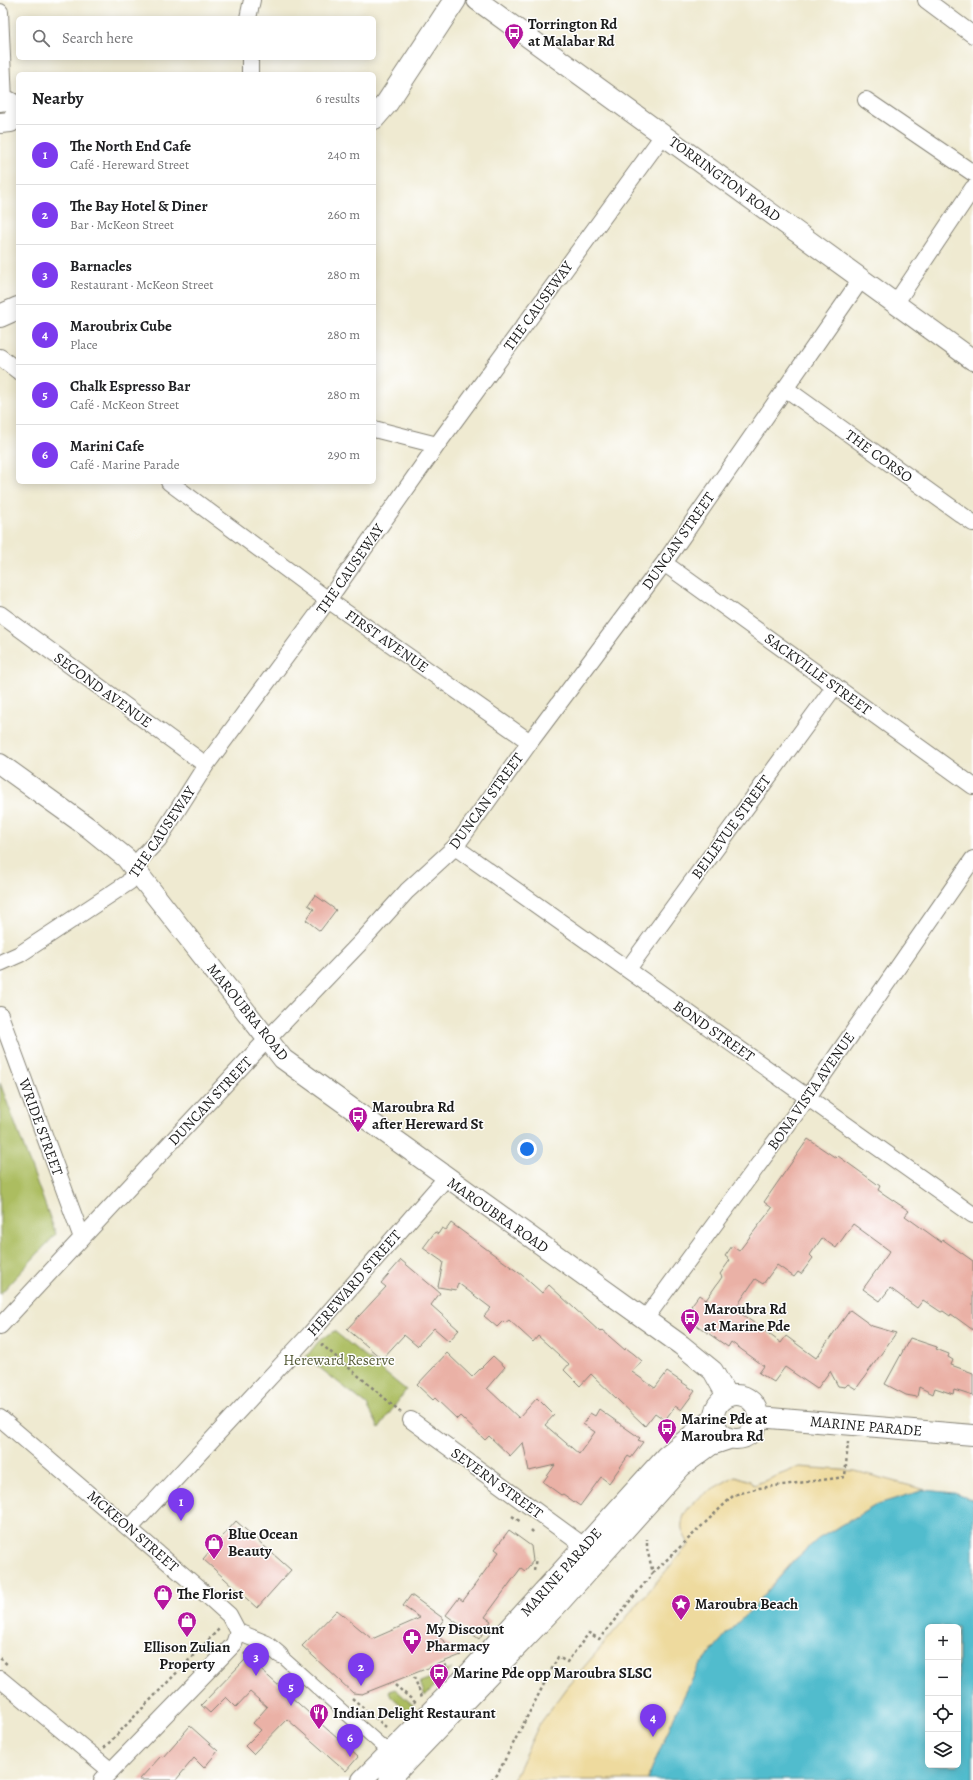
<!DOCTYPE html>
<meta charset="utf-8">
<style>
:root{--surface:#fff;--page:#f2f2f2;--text:#202124;--muted:#757577;--line:#e0e0e0;--accent:#7c3aed}
body{margin:0;font-family:Alegreya,serif;background:var(--page);color:var(--text)}
.controls{position:absolute;right:12px;bottom:12px;display:grid;overflow:hidden;border-radius:6px;box-shadow:0 2px 10px #0003}
.controls button{width:36px;height:36px;display:grid;place-items:center;padding:0;border:0;border-bottom:1px solid var(--line);background:var(--surface);color:var(--text);font:20px sans-serif}
.you{position:absolute;left:527px;top:1149px;width:14px;height:14px;margin:-10px;border:3px solid #fff;border-radius:50%;background:#1a73e8;box-shadow:0 0 0 6px #1a73e833}
.badge{display:grid;place-items:center;width:26px;height:26px;border-radius:50%;background:var(--accent);color:#fff;font-size:13px;font-weight:700}
.pin{position:absolute;translate:-50% -33px;filter:drop-shadow(0 1px 2px #0008)}
.pin::after{content:'';position:absolute;top:21px;width:14px;height:12px;background:inherit;clip-path:polygon(0 0,100% 0,50% 100%)}
.list{margin:0;padding:0;list-style:none}
h2{display:flex;justify-content:space-between;align-items:center;height:52px;margin:0;padding:0 16px;font-size:17px}
h2 small{font-size:13px;font-weight:400;color:var(--muted)}
.list li{display:grid;grid-template-columns:26px 1fr auto;gap:12px;align-items:center;box-sizing:border-box;height:60px;padding:0 16px;border-top:1px solid var(--line)}
.list b{display:block;font-size:15px;white-space:nowrap}
.list p{margin:0;font-size:13px;white-space:nowrap;color:var(--muted)}
.list em{font-size:13px;font-style:normal;color:var(--muted)}
.icon{flex:none;width:22px;height:22px;fill:none;stroke:currentColor;stroke-width:2;stroke-linecap:round;stroke-linejoin:round}
.map{position:relative;flex:none;width:973px;height:1780px;overflow:hidden}
.search{position:absolute;background:var(--surface);box-shadow:0 2px 10px #0003;left:16px;top:16px;width:360px;height:44px;display:flex;align-items:center;gap:10px;box-sizing:border-box;padding:0 14px;border-radius:6px;color:var(--muted);font-size:15px}
.panel{position:absolute;background:var(--surface);box-shadow:0 2px 10px #0003;left:16px;top:72px;width:360px;height:412px;border-radius:6px}
.map>svg:first-child{display:block}
.green{fill:#acbd60;stroke:#646c3e}
.sand{fill:#eeda9e;stroke:#857b5d}
.water{fill:#51bccd;stroke:#366c74;fill-rule:evenodd}
.building{fill:#eab1a6}
.lines{fill:none;stroke-linecap:round;stroke-linejoin:round}
.pedestrian-casing{stroke:#868376;stroke-width:14}
.minor-casing{stroke:#868376;stroke-width:18}
.tertiary-casing{stroke:#868376;stroke-width:22}
.secondary-casing{stroke:#868376;stroke-width:24}
.path{stroke:#868376;stroke-width:2.5;stroke-dasharray:3 3;stroke-linecap:butt}
.pedestrian{stroke:#fff;stroke-width:12}
.minor{stroke:#fff;stroke-width:16}
.tertiary{stroke:#fff;stroke-width:20}
.secondary{stroke:#fff;stroke-width:22}
.labels{text-anchor:middle;dominant-baseline:central;stroke-width:3;stroke-linejoin:round;paint-order:stroke}
.poi-label{font-size:15px;font-weight:bold;fill:#1c1c1c;stroke:#fff;text-anchor:start}
.street-label{font-size:15px;fill:#1c1c1c;stroke:#fff}
.park-label{font-size:15px;fill:#565c37;stroke:#fff}
</style>
<div class="map">
<svg width="973" height="1780" viewBox="0 0 973 1780">
<rect width="100%" height="100%" fill="#fff"/>
<filter id="ink" filterUnits="userSpaceOnUse"><feTurbulence type="fractalNoise" baseFrequency=".025" numOctaves="2"/><feDisplacementMap in="SourceGraphic" scale="8" xChannelSelector="R" yChannelSelector="G"/><feConvolveMatrix kernelMatrix="1 2 1 2 8 2 1 2 1" color-interpolation-filters="sRGB"/></filter>
<filter id="wash" filterUnits="userSpaceOnUse"><feTurbulence type="fractalNoise" baseFrequency=".012" numOctaves="4" result="noise"/><feDisplacementMap in="SourceGraphic" scale="16" xChannelSelector="R" yChannelSelector="G"/><feGaussianBlur stdDeviation="0.9" result="paint"/><feColorMatrix in="noise" values="0 0 0 0 0 0 0 0 0 0 0 0 0 0 0 0 0 1.4 0 .05"/><feComposite in="paint" operator="in"/></filter>
<g filter="url(#wash)">
<rect width="100%" height="100%" fill="#efead1"/>
<!-- green -->
<path class="green" d="M0 1083 56 1234 0 1294Z
M334 1331 406 1390 379 1428 367 1405 306 1357 318 1342Z
M452 1668 425 1696 420 1682 444 1673 443 1671Z
M395 1689 414 1706 409 1712 391 1696 389 1691Z"/>
<!-- sand -->
<path class="sand" d="M799 1467 855 1471 926 1490 878 1504 818 1539 794 1560 750 1611 728 1632 699 1666 677 1710 647 1780H513L539 1725 566 1688 689 1544C687 1540 683 1534 682 1530 678 1503 717 1487 735 1476L750 1481 754 1485Z"/>
<!-- water -->
<path class="water" d="M924 1490 954 1493 973 1500V1780H647L677 1710 699 1666 728 1632 750 1611 795 1560 818 1539 878 1504ZM928 1627H958V1765H928Z"/>
<g id="blocks">
<!-- building -->
<path class="building" d="M315 895 336 910 320 931 306 920 314 909 308 905Z
M808 1139 836 1158 838 1156 880 1186 878 1190 909 1211 905 1216 941 1242 942 1239 973 1261V1330L951 1314 950 1316 943 1311 941 1312 923 1300 917 1308 890 1288 880 1301 863 1289 890 1251 853 1224 836 1248 822 1238 810 1255 813 1258 801 1274 798 1272 794 1277 777 1265 763 1284 755 1279 735 1309 781 1343 786 1336 816 1358 850 1310 872 1326 896 1333 856 1389 848 1384 845 1387 838 1386 830 1371 817 1389 785 1367 774 1382 759 1373 764 1366 731 1342 728 1347 692 1322 693 1321 687 1316 693 1308 691 1306 699 1295 706 1300 722 1277 720 1274 730 1260 725 1256 732 1246 739 1251 772 1208 764 1202Z
M451 1223 522 1275 542 1293 549 1285 600 1332 602 1330 625 1350 626 1348 634 1354 642 1361 632 1372 655 1388 667 1372 695 1391 681 1410 675 1406 665 1420 655 1413 645 1426 591 1374 580 1386 564 1370 569 1364 538 1336 533 1342 509 1320 505 1323 503 1321 497 1327 484 1316 491 1308 458 1283 456 1290 438 1287 443 1262 423 1248 435 1232 438 1234 442 1228 446 1230Z
M401 1260 440 1293 431 1305 459 1330 449 1341 434 1328 417 1346 404 1335 382 1359 347 1329 386 1287 381 1283Z
M910 1338 937 1347 936 1349 949 1354 948 1357 953 1360 951 1365 973 1373V1396L954 1390 953 1394 935 1388 933 1394 919 1387 917 1397 906 1395 885 1384Z
M447 1353 472 1377 493 1356 505 1367 487 1388 519 1418 537 1398 554 1415 545 1425 579 1454 595 1432 583 1424 590 1413 595 1416 599 1409 640 1438 638 1440 643 1442 631 1458 628 1456 609 1483 601 1477 580 1506 563 1494 561 1495 543 1482 555 1465 529 1471 523 1442 510 1456 489 1436 485 1440 460 1416 457 1419 435 1398 433 1400 417 1385Z
M236 1521 291 1570 257 1608 203 1559Z
M509 1530 531 1546 533 1561 525 1571 521 1568 485 1617 491 1621 479 1639 446 1615 459 1598 463 1601 499 1552 495 1549Z
M411 1595 444 1619 434 1633 461 1655 362 1694 353 1693 302 1646 337 1610 372 1639 420 1618 403 1606Z
M245 1660H250L358 1757 346 1771 287 1719 253 1754 245 1746 261 1730 253 1723 267 1707 250 1692 236 1707 226 1697 210 1713 201 1705Z
M190 1726 218 1751 204 1768 194 1758 176 1780H139L161 1756 163 1757Z"/>
</g>
</g>
<g filter="url(#ink)">
<use href="#blocks" fill-opacity="0" stroke="#868376" stroke-width="1"/>
<g class="lines">
<!-- pedestrian casing -->
<g class="pedestrian-casing">
<path id="pedestrian" d="M280 1655 389 1752"/>
</g>
<!-- minor casing -->
<g class="minor-casing">
<path id="minor" d="M926 0 973 35
M0 12 4 100
M248 18 252 0
M250 58V74
M866 100 973 173
M895 304 973 188
M0 357 18 371
M785 388 973 523
M374 429 437 445
M169 482 328 600 530 742
M664 563 973 786
M0 614 206 765
M455 847 973 1215
M0 963 20 954 129 882 142 857 159 839 206 765 328 600 437 445 664 134
M628 969 835 686
M0 1015 82 1238
M645 1319 808 1097 973 859
M0 1326 257 1050 361 942 407 891 455 847 530 742 664 563 862 278
M0 1418 210 1598 229 1615 238 1632 267 1644 280 1655
M411 1420 584 1546
M130 1528 310 1334 446 1178
M0 1679 111 1771
M102 1780 234 1644 238 1632"/>
</g>
<!-- tertiary casing -->
<g class="tertiary-casing">
<path id="tertiary" d="M477 0 973 360
M0 101C14 98 21 112 11 122L0 123
M0 764 89 828 126 858 283 1059 681 1345 713 1371 727 1396
M714 1417a22 22 0 1 1 44 0a22 22 0 1 1-44 0Z
M758 1417 973 1435
M362 1780 471 1671 666 1456 713 1418
M389 1780 561 1601 681 1467 711 1445 729 1439"/>
</g>
<!-- secondary casing -->
<g class="secondary-casing">
<path id="secondary" d="M374 118 387 103 455 0
M0 316 18 308"/>
</g>
<!-- path -->
<path class="path" d="M321 1344 401 1412
M512 1516 521 1522
M531 1530 535 1534
M534 1570 536 1558
M653 1573 734 1495 759 1488 845 1477 848 1442
M244 1653 250 1658
M0 1658 9 1666
M444 1666 449 1664
M414 1677 422 1697
M395 1685 416 1703
M352 1698 386 1727
M104 1748 219 1629 220 1631
M491 1780 497 1775 558 1657 567 1662 589 1633 599 1639 653 1573 647 1549V1539"/>
<!-- pedestrian -->
<use href="#pedestrian" class="pedestrian"/>
<!-- minor -->
<use href="#minor" class="minor"/>
<!-- tertiary -->
<use href="#tertiary" class="tertiary"/>
<!-- secondary -->
<use href="#secondary" class="secondary"/>
</g>
</g>
<!-- icons -->
<defs>
<g id="bus-pin" transform="scale(1)"><path d="M0 17L-7.5 6A9.5 9.5 0 1 1 7.5 6Z" fill="#b5179e" stroke="#fff"/><path d="M-5-6H5V4H4V6H2V4H-2V6H-4V4H-5ZM-3.5-4V0h7V-4ZM-3.5 1.2v1.5H-2V1.2ZM2 1.2v1.5H3.5V1.2Z" fill="#fff"/></g>
<g id="shop-pin" transform="scale(1)"><path d="M0 17L-7.5 6A9.5 9.5 0 1 1 7.5 6Z" fill="#b5179e" stroke="#fff"/><path d="M-5-2.5h2.3a2.7 3.5 0 0 1 5.4 0H5L5.5 6h-11ZM-1.5-2.5h3a1.5 2.3 0 0 0-3 0Z" fill="#fff"/></g>
<g id="sight-pin" transform="scale(1)"><path d="M0 17L-7.5 6A9.5 9.5 0 1 1 7.5 6Z" fill="#b5179e" stroke="#fff"/><path d="M0-6L1.8-2.2L6-1.7L2.9 1.2L3.7 5.4L0 3.3L-3.7 5.4L-2.9 1.2L-6-1.7L-1.8-2.2Z" fill="#fff"/></g>
<g id="pharmacy-pin" transform="scale(1)"><path d="M0 17L-7.5 6A9.5 9.5 0 1 1 7.5 6Z" fill="#b5179e" stroke="#fff"/><path d="M-2-6h4v4h4v4h-4v4h-4v-4h-4v-4h4Z" fill="#fff"/></g>
<g id="restaurant-pin" transform="scale(1)"><path d="M0 17L-7.5 6A9.5 9.5 0 1 1 7.5 6Z" fill="#b5179e" stroke="#fff"/><path d="M-5-6h1v4h1v-4h1v4h1v-4h1v5L-1.5 .5V6h-2V.5L-5-1ZM5-6V6H3V1.5H1.5Q1.5-4 5-6Z" fill="#fff"/></g>
</defs>
<g fill-rule="evenodd">
<use href="#bus-pin" x="514" y="33"/>
<use href="#bus-pin" x="358" y="1116"/>
<use href="#bus-pin" x="690" y="1318"/>
<use href="#bus-pin" x="667" y="1428"/>
<use href="#shop-pin" x="214" y="1543"/>
<use href="#shop-pin" x="163" y="1594"/>
<use href="#sight-pin" x="681" y="1604"/>
<use href="#shop-pin" x="187" y="1621"/>
<use href="#pharmacy-pin" x="412" y="1638"/>
<use href="#bus-pin" x="439" y="1673"/>
<use href="#restaurant-pin" x="319" y="1713"/>
</g>
<g class="labels">
<!-- poi labels -->
<g class="poi-label">
<text x="528" y="24">Torrington Rd<tspan x="528" dy="17">at Malabar Rd</tspan></text>
<text x="372" y="1107">Maroubra Rd<tspan x="372" dy="17">after Hereward St</tspan></text>
<text x="704" y="1309">Maroubra Rd<tspan x="704" dy="17">at Marine Pde</tspan></text>
<text x="681" y="1419">Marine Pde at<tspan x="681" dy="17">Maroubra Rd</tspan></text>
<text x="228" y="1534">Blue Ocean<tspan x="228" dy="17">Beauty</tspan></text>
<text x="177" y="1594">The Florist</text>
<text x="695" y="1604">Maroubra Beach</text>
<text x="426" y="1629">My Discount<tspan x="426" dy="17">Pharmacy</tspan></text>
<text x="187" y="1647" text-anchor="middle">Ellison Zulian<tspan x="187" dy="17">Property</tspan></text>
<text x="453" y="1673">Marine Pde opp Maroubra SLSC</text>
<text x="333" y="1713">Indian Delight Restaurant</text>
</g>
<!-- street labels -->
<g class="street-label">
<text transform="translate(725 179) rotate(36)">TORRINGTON ROAD</text>
<text transform="translate(538 306) rotate(-54)">THE CAUSEWAY</text>
<text transform="translate(879 456) rotate(36)">THE CORSO</text>
<text transform="translate(678 541) rotate(-55)">DUNCAN STREET</text>
<text transform="translate(350 569) rotate(-55)">THE CAUSEWAY</text>
<text transform="translate(387 641) rotate(35)">FIRST AVENUE</text>
<text transform="translate(818 674) rotate(36)">SACKVILLE STREET</text>
<text transform="translate(103 690) rotate(36)">SECOND AVENUE</text>
<text transform="translate(486 801) rotate(-54)">DUNCAN STREET</text>
<text transform="translate(731 827) rotate(-54)">BELLEVUE STREET</text>
<text transform="translate(162 832) rotate(-56)">THE CAUSEWAY</text>
<text transform="translate(248 1012) rotate(51)">MAROUBRA ROAD</text>
<text transform="translate(714 1031) rotate(35)">BOND STREET</text>
<text transform="translate(811 1091) rotate(-55)">BONA VISTA AVENUE</text>
<text transform="translate(210 1101) rotate(-47)">DUNCAN STREET</text>
<text transform="translate(41 1127) rotate(70)">WRIDE STREET</text>
<text transform="translate(498 1215) rotate(35)">MAROUBRA ROAD</text>
<text transform="translate(354 1283) rotate(-49)">HEREWARD STREET</text>
<text transform="translate(866 1426) rotate(5)">MARINE PARADE</text>
<text transform="translate(497 1483) rotate(36)">SEVERN STREET</text>
<text transform="translate(133 1531) rotate(41)">MCKEON STREET</text>
<text transform="translate(561 1572) rotate(-48)">MARINE PARADE</text>
</g>
<!-- park labels -->
<g class="park-label">
<text x="339" y="1360">Hereward Reserve</text>
</g>
</g>
</svg>
<div class="controls">
<button>+</button>
<button>−</button>
<button><svg class="icon" aria-label="locate" viewBox="0 0 24 24"><circle cx="12" cy="12" r="6"/><path d="M12 2v4M12 18v4M2 12h4M18 12h4"/></svg></button>
<button><svg class="icon" aria-label="layers" viewBox="0 0 24 24"><path d="M12 4l9 5-9 5-9-5zM3 14l9 5 9-5"/></svg></button>
</div>
<div class="you"></div>
<div class="pin badge" style="left:181px;top:1521px">1</div>
<div class="pin badge" style="left:361px;top:1686px">2</div>
<div class="pin badge" style="left:256px;top:1676px">3</div>
<div class="pin badge" style="left:653px;top:1737px">4</div>
<div class="pin badge" style="left:291px;top:1706px">5</div>
<div class="pin badge" style="left:350px;top:1757px">6</div>
<div class="search"><svg class="icon" aria-label="search" viewBox="0 0 24 24"><circle cx="10" cy="10" r="6"/><path d="M15 15l6 6"/></svg>Search here</div>
<section class="panel">
<h2>Nearby<small>6 results</small></h2>
<ul class="list">
<li><span class="badge">1</span><div><b>The North End Cafe</b><p>Café · Hereward Street</p></div><em>240 m</em></li>
<li><span class="badge">2</span><div><b>The Bay Hotel &amp; Diner</b><p>Bar · McKeon Street</p></div><em>260 m</em></li>
<li><span class="badge">3</span><div><b>Barnacles</b><p>Restaurant · McKeon Street</p></div><em>280 m</em></li>
<li><span class="badge">4</span><div><b>Maroubrix Cube</b><p>Place</p></div><em>280 m</em></li>
<li><span class="badge">5</span><div><b>Chalk Espresso Bar</b><p>Café · McKeon Street</p></div><em>280 m</em></li>
<li><span class="badge">6</span><div><b>Marini Cafe</b><p>Café · Marine Parade</p></div><em>290 m</em></li>
</ul>
</section>
</div>
